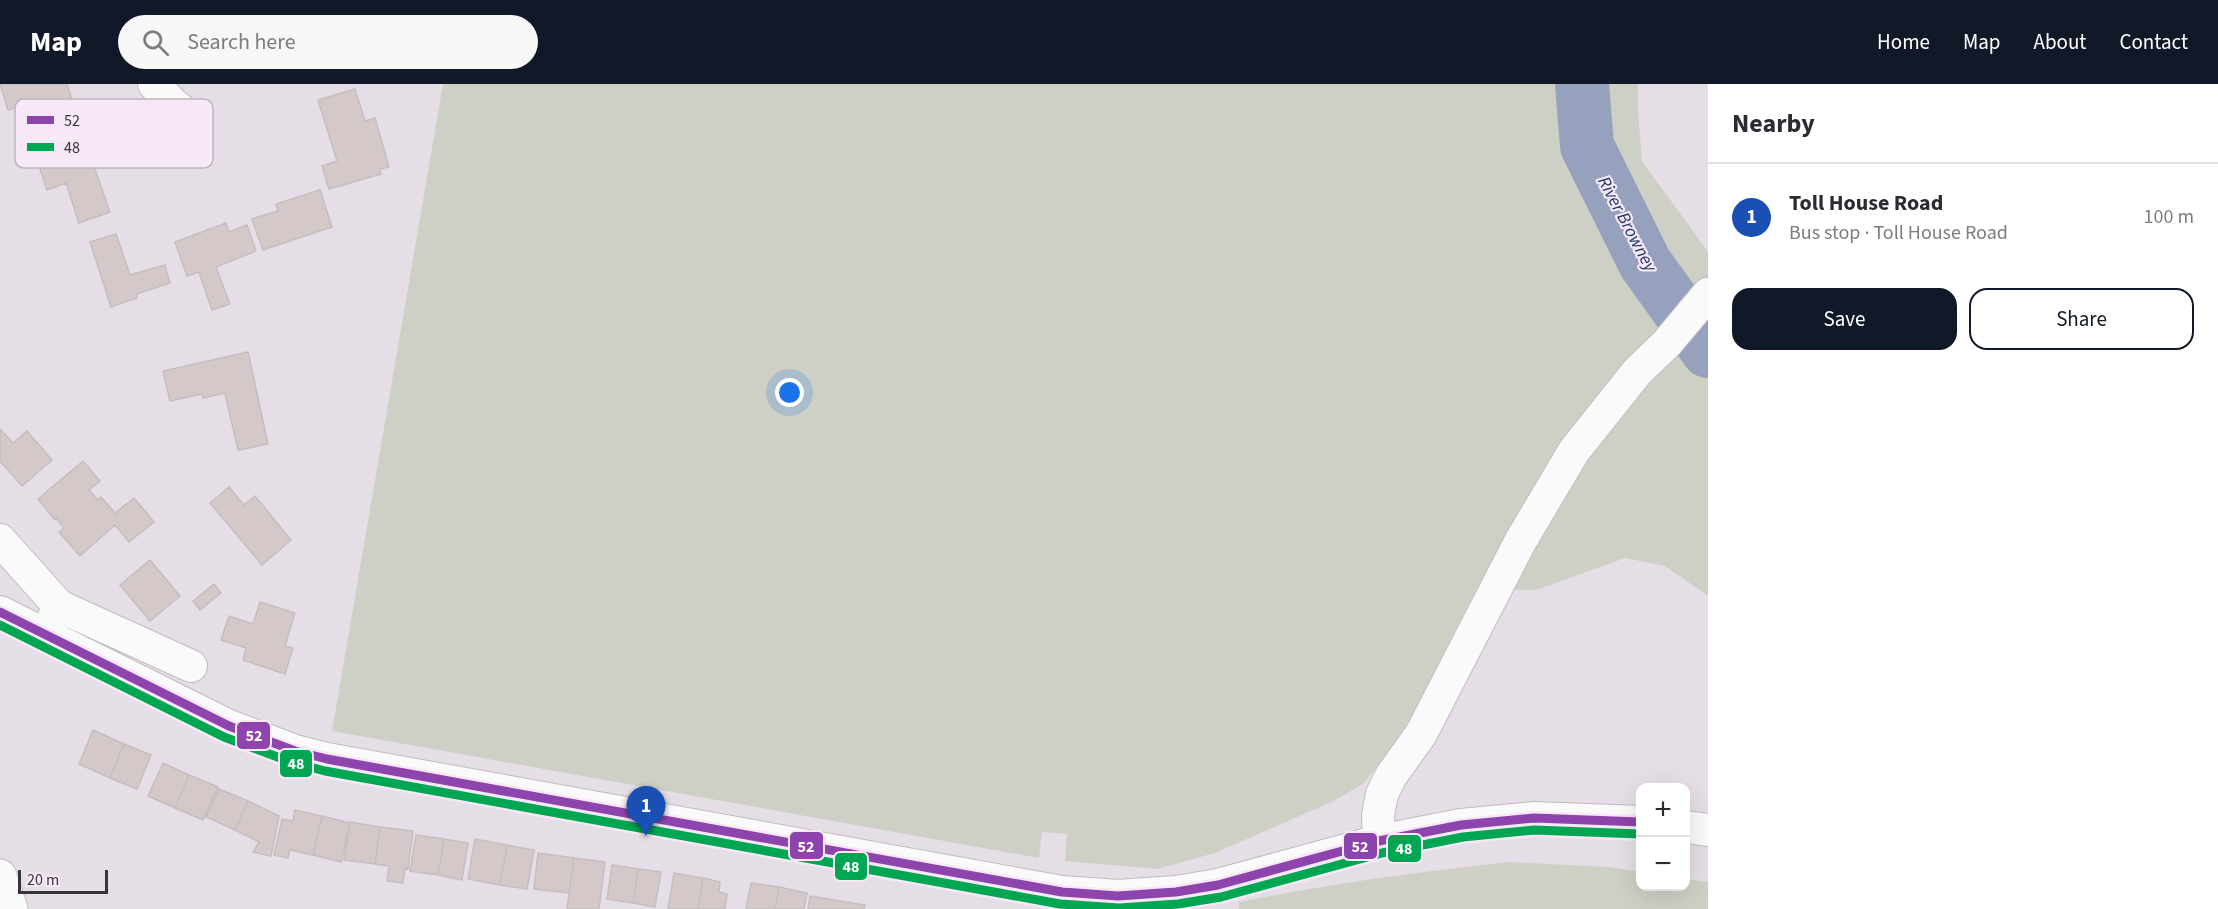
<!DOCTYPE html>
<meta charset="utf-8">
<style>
:root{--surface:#fff;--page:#f7f7f7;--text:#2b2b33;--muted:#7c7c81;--line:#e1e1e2;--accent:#111827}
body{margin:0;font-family:"Source Sans 3",sans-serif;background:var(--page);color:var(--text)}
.controls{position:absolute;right:18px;bottom:18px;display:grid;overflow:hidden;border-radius:12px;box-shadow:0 6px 24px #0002}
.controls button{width:54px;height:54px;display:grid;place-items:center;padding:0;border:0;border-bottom:2px solid var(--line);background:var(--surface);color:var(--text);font:30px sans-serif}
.scale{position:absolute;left:18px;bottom:15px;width:90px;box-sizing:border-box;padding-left:6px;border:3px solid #3a343a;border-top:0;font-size:16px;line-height:21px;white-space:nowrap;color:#3a343a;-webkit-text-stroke:4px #f6e8f7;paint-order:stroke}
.you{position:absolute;left:790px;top:309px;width:21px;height:21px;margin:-15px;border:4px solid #fff;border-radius:50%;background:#1a73e8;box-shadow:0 0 0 9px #1a73e833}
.badge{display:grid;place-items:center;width:39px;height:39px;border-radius:50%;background:var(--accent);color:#fff;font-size:20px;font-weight:700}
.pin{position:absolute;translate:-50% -50px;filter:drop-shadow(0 2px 3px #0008)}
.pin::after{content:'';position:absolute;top:32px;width:21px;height:18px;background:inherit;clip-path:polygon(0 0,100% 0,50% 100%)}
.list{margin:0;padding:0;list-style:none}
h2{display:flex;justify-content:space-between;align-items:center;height:78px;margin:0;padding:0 24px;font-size:26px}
h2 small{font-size:20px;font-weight:400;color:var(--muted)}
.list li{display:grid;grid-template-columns:39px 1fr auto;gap:18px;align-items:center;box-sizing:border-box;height:108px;padding:0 24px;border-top:2px solid var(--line)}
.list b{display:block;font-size:22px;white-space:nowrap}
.list p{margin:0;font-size:20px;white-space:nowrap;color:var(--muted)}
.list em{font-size:20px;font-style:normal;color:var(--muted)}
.actions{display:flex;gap:12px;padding:18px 24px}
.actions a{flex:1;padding:14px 0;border:2px solid var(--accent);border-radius:18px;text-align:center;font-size:21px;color:var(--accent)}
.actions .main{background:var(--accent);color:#fff}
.icon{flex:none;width:33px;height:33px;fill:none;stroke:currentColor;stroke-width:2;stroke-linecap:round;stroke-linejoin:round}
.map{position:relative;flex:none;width:1708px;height:825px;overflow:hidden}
header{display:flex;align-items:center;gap:36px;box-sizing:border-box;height:84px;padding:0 30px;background:var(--accent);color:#fff}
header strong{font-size:28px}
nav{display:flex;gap:33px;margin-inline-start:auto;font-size:21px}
.search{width:420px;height:54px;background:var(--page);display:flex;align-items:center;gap:15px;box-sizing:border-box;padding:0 21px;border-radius:33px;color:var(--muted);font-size:22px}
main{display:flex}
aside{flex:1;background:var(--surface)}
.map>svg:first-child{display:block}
.green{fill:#cfd0c5}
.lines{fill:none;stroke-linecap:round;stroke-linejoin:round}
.river{stroke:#95a1bd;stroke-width:54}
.building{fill:#d5c8c9;stroke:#c5bec0;stroke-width:1.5}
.minor-casing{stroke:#c1bbc1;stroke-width:34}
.highway-casing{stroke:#c1bbc1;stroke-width:35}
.minor{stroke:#fbfafb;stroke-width:32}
.highway{stroke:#fbfafb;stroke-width:33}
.bus-1-casing{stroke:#f6e8f7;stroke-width:14}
.bus-2-casing{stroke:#f6e8f7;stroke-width:14}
.bus-1{stroke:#8e44ad;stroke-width:9}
.bus-2{stroke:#00a651;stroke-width:9}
.labels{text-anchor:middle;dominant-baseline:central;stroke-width:4.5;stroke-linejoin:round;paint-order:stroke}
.water-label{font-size:18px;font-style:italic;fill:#1e3868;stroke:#f6e8f7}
.key{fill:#f6e8f7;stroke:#beb2be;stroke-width:1.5}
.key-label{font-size:16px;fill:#3a343a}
.line-badge{stroke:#f6e8f7;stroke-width:2}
.badge-label{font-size:16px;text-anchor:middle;font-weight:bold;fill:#fff}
</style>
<header>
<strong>Map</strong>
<div class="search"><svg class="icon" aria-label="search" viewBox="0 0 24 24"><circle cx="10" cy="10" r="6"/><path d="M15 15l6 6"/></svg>Search here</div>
<nav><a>Home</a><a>Map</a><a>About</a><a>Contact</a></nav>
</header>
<main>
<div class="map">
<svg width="1708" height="825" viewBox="0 0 1708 825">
<rect width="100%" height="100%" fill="#e6dee6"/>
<!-- green -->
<path class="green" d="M443 0H1638V27L1642 77 1708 168V512L1665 482 1625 474 1536 506 1476 505 1412 632 1387 670 1364 699 1334 717 1215 769 1157 785 1065 777 1067 750 1042 748 1039 774 332 647Z
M1508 778 1609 783 1640 788V802H1686V795L1708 798V825H1239V818C1328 800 1418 788 1508 778Z"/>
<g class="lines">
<!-- river -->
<path class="river" d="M1582 0 1587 62 1645 179 1708 267"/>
</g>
<!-- building -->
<path class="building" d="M0 0H67L82 46 50 55 38 17 8 26Z
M355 5 365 37 375 34 389 83 380 85 381 90 329 105 322 82 337 77 318 16Z
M89 68 110 128 79 139 66 99 47 106 40 85Z
M320 106 332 143 263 166 252 135 278 127 276 120Z
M226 139 229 148 247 141 256 167 216 183 230 220 212 226 199 188 187 192 175 158Z
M116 150 130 191 165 181 170 199 136 210 137 214 111 223 90 158Z
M248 268 268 360 238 366 225 309 203 314 202 310 170 317 163 287Z
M0 345 13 359 27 347 52 376 22 402 0 377Z
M83 377 100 397 89 406 98 416 101 413 115 429 134 414 154 438 129 458 115 441 80 472 59 448 64 444 56 434 54 435 38 415Z
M229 403 244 421 255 412 291 456 262 481 210 419Z
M150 476 180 512 150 537 120 501Z
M214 500 221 509 200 526 193 517Z
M260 518 295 529 285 562 293 564 285 590 243 576 246 564 221 556 229 532 253 540Z
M93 646 124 660 110 694 79 680Z
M124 660 151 671 137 705 110 694Z
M163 679 189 691 175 724 148 712Z
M189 691 218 703 203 736 175 724Z
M219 705 248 717 235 746 206 733Z
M248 717 279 732 271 772 253 768 259 758 235 746Z
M295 726 322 732 313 771 290 766 288 774 274 771 282 735 293 737Z
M322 732 350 739 341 778 313 771Z
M350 738 380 743 375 780 344 776Z
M380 743 413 747 408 785 405 784 403 799 387 797 389 782 375 780Z
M416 751 444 755 438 791 410 787Z
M444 755 468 759 462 796 438 791Z
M475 755 507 761 500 801 468 795Z
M507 761 534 766 527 805 500 801Z
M538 769 574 774 569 809 534 805Z
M574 774 605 778 599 825H567Z
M612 781 638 785 633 819 607 815Z
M638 785 661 788 655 823 633 819Z
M674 789 703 794 698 825H668Z
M703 794 720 798 719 808 727 810 725 825H698Z
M751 799 779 803 775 825H746Z
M779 803 807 809 804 825H775Z
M810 812 865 821 864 825H808Z"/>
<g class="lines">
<!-- minor casing -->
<g class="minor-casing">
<path id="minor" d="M154 0 174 21 194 36
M0 456 59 522 50 542
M59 522 191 582
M0 528 229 642 295 667 327 675 1062 808 1118 812 1176 808 1218 801 1379 757 1461 741 1534 734 1640 738
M1686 743 1708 746
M1379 757 1378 731 1382 710 1391 692 1421 650 1520 458 1574 367 1637 288 1667 259 1708 210"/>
</g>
<!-- highway casing -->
<g class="highway-casing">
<path id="highway" d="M0 792 11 825"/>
</g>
<!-- minor -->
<use href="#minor" class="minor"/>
<!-- highway -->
<use href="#highway" class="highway"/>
<!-- bus-1 casing -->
<g class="bus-1-casing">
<path id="bus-1" d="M0 528 229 642 295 667 327 675 1062 808 1118 812 1176 808 1218 801 1379 757 1461 741 1534 734 1640 738"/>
</g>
<!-- bus-2 casing -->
<g class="bus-2-casing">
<path id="bus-2" d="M0 541 224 653 291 678 325 687 1060 820 1119 824 1178 820 1221 813 1382 769 1463 753 1534 746 1640 750"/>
</g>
<!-- bus-1 -->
<use href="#bus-1" class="bus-1"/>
<!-- bus-2 -->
<use href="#bus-2" class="bus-2"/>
</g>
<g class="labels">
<!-- water labels -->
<g class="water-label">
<text transform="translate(1627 140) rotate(62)">River Browney</text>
</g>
</g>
<!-- legend -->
<rect x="15" y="15" width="198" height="69" rx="9" class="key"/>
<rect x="27" y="32" width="27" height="8" fill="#8e44ad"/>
<rect x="27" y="59" width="27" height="8" fill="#00a651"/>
<g class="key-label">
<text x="64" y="42">52</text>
<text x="64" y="69">48</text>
</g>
<g class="line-badge">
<rect x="236" y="637" width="35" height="29" rx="6" fill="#8e44ad"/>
<rect x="279" y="665" width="34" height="29" rx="6" fill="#00a651"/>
<rect x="789" y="747" width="35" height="29" rx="6" fill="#8e44ad"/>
<rect x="1343" y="748" width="35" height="28" rx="6" fill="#8e44ad"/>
<rect x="1387" y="750" width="35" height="29" rx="6" fill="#00a651"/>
<rect x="834" y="768" width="34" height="29" rx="6" fill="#00a651"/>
</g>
<g class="badge-label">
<text x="254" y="657">52</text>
<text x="296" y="685">48</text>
<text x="806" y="768">52</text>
<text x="1360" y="768">52</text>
<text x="1404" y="770">48</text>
<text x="851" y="788">48</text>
</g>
</svg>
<div class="controls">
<button>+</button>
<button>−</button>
</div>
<div class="scale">20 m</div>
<div class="you"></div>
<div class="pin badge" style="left:646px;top:752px;background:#1a4fb4">1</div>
</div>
<aside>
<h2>Nearby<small></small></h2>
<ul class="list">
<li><span class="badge" style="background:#1a4fb4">1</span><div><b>Toll House Road</b><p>Bus stop · Toll House Road</p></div><em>100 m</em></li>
</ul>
<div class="actions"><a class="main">Save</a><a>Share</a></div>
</aside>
</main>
